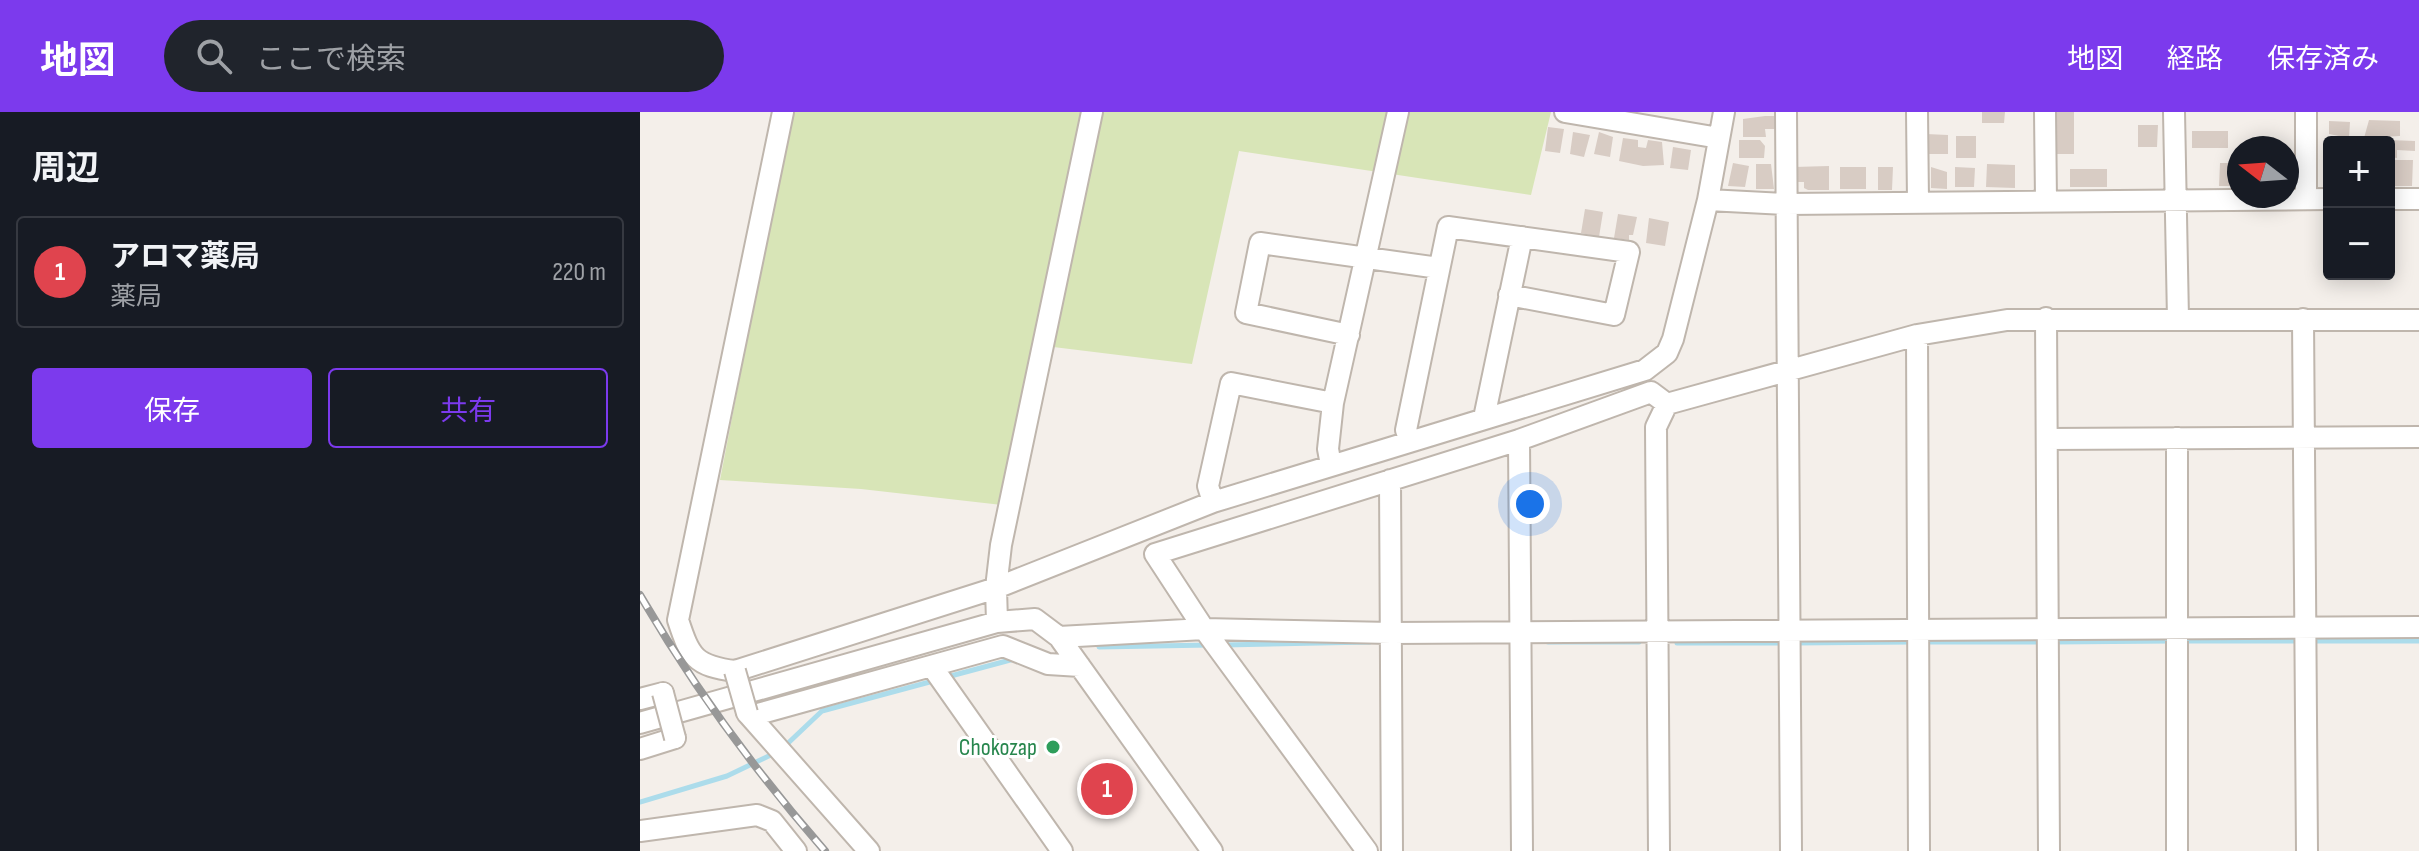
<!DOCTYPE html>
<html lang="ja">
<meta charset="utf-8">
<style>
:root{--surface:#171b24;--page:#20242c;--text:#f1f3f6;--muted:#9ea1a6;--line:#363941;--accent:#7c3aed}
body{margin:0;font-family:"Sofia Sans Condensed","Noto Sans JP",sans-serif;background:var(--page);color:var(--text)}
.controls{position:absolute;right:24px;top:24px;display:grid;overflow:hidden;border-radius:8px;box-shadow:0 4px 20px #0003}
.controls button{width:72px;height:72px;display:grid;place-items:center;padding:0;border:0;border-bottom:2px solid var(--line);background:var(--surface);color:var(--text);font:40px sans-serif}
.compass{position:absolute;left:1587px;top:24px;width:72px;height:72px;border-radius:50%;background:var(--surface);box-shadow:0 4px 20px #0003;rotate:287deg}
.you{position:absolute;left:890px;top:392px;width:28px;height:28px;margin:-20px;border:6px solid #fff;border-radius:50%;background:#1a73e8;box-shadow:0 0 0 12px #1a73e833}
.badge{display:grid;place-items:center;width:52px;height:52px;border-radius:50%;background:var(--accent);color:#fff;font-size:26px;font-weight:700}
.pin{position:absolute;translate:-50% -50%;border:4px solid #fff;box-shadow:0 2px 8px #0006}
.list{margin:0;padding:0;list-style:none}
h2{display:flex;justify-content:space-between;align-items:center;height:104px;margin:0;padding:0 32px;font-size:34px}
h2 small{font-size:26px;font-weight:400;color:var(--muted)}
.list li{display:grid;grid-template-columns:52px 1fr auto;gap:24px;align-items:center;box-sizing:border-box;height:112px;margin:0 16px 16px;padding:0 16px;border:2px solid var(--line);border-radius:8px}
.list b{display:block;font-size:30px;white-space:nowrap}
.list p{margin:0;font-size:26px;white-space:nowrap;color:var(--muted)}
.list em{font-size:26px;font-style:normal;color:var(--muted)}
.actions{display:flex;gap:16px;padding:24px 32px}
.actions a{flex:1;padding:18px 0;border:2px solid var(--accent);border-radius:8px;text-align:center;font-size:28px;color:var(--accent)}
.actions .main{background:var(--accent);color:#fff}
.icon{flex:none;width:44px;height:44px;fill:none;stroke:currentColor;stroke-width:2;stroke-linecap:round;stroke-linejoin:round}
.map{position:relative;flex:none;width:1779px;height:739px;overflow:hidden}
header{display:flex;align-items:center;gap:48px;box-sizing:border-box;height:112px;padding:0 40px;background:var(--accent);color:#fff}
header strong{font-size:38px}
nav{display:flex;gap:44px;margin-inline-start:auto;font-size:28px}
.search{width:560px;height:72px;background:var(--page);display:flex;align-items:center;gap:20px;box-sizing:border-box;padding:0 28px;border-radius:44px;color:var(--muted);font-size:30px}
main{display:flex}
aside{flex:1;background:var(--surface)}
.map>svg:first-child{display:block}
.green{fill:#d8e5b7}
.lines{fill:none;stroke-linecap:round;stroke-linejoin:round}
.stream{stroke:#acdceb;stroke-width:5}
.building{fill:#d8ccc4}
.minor-casing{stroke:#bfb6ad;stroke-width:24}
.minor{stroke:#fff;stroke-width:20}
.rail-casing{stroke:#989898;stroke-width:8}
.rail{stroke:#fff;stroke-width:5;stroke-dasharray:15;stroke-linecap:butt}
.minor-bridge-casing{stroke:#bfb6ad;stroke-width:24;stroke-linecap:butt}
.minor-bridge{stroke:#fff;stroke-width:20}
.leisure-dot{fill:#2e9e5b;stroke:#fff;stroke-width:3}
.labels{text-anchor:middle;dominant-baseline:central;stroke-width:6;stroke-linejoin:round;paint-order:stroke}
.leisure-label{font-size:24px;fill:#27864d;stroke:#fff;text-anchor:end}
</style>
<header>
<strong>地図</strong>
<div class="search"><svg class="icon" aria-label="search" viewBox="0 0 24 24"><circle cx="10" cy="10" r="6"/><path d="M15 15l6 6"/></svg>ここで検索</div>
<nav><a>地図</a><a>経路</a><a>保存済み</a></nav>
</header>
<main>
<aside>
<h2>周辺<small></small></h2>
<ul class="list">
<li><span class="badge" style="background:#e0444e">1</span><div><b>アロマ薬局</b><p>薬局</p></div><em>220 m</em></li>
</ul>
<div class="actions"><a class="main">保存</a><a>共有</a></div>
</aside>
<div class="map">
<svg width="1779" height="739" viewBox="0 0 1779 739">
<rect width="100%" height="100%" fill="#f4efea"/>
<!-- green -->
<path class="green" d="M151 0H911L891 83 599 39 552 252 397 233 362 393 221 377 80 368Z"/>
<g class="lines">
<!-- stream -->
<path class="stream" d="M1542 529H1660
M1670 529H1779
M908 530H999
M1282 530H1404
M1414 530 1532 529
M1037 531H1144
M1154 531 1272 530
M584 533 730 530
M459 535 570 533
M307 565 374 547
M145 634 182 599 297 568
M0 690 87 664 137 640"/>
</g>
<!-- building -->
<path class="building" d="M1342 0H1365L1364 11H1342Z
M1415 0H1434V42H1416Z
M1125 4H1138V17H1125L1126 25H1103V7Z
M1729 8 1760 9V24L1724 26Z
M1689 9 1710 10 1709 26 1689 22Z
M1498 13H1518L1517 35H1498Z
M908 15 924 17 920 41 905 39Z
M1552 19H1588V36H1552Z
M933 20 950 23 944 45 930 42Z
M959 20 973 25 970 45 954 42Z
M1286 22 1308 23V42H1286Z
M1316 24H1336V46H1316Z
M983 26 998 28V35L1006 36 1008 28 1022 30 1024 53 1003 54 979 49Z
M1099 28H1120L1125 34 1124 46H1099Z
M1749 28 1775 29V39L1757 38V46L1749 45Z
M1033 35 1051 38 1048 58 1030 56Z
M1750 48H1773L1772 74H1750Z
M1093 51 1109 54 1105 75 1088 74Z
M1580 51H1599V74H1579Z
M1116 52H1131L1134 77H1116Z
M1347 52 1375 53V76L1346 75Z
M1189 54V78H1168L1164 76V70H1154V55Z
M1200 55H1226V77H1200Z
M1238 55H1253L1252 78H1238Z
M1291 55 1307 60V77L1291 76Z
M1315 55 1335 56 1334 75H1315Z
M1430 57H1467V75H1430Z
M945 97 963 100 959 125 941 121Z
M978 102 997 105 993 123H989V128L974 126Z
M1009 106 1029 110 1025 134 1006 131Z"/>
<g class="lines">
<!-- minor casing -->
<g class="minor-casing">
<path id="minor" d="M143 0 38 508C50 545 55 554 95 559L356 476 573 390 1005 258 1027 241 1033 227 1068 88 1084 0
M925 0 1079 26
M1146 0 1151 739
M1277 0 1278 89
M1405 0 1406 88
M1534 0 1538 207
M1666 0V87
M1749 87H1779
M1068 88 1146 92 1689 87
M1406 206 1409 739
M1663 207 1667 739
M709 223 606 201 620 131 799 156
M1277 223 1279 739
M844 306 882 125
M1408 327 1779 325
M879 328 882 739
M770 329 766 318 808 115 989 140 974 203 869 183
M691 353 688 337 693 291 758 0
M750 368 752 739
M573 390 568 374 591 271 693 291
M357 510 356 476 361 433 452 0
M419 525 564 517 751 521 1779 515
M293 556 422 739
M0 587 23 581
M107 601 229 739
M111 604 363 534 408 552 440 554
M0 611 357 510 395 507 419 525 572 739
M0 637 35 626
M0 719 117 703 132 709 156 739
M727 739 564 517 515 442 879 328 1011 280 1027 292
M1019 739 1016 315 1027 292 1277 223 1367 208H1779
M1537 739V326"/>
</g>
<!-- minor -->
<use href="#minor" class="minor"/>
<!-- rail casing -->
<g class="rail-casing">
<path id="rail" d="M0 483C53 574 115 659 185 739"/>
</g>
<!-- rail -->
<use href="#rail" class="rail"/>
<!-- minor-bridge casing -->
<g class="minor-bridge-casing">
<path id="minor-bridge" d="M95 559 107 601
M23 581 35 626"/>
</g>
<!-- minor-bridge -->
<use href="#minor-bridge" class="minor-bridge"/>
</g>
<!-- markers -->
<circle class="leisure-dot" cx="413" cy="635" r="8"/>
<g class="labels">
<!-- leisure labels -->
<g class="leisure-label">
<text x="397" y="635">Chokozap</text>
</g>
</g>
</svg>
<div class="controls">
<button>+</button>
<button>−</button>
</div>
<svg class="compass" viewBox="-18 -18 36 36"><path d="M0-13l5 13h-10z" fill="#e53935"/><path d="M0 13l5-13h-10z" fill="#9ea1a6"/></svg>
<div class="you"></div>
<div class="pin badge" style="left:467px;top:677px;background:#e0444e">1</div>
</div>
</main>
